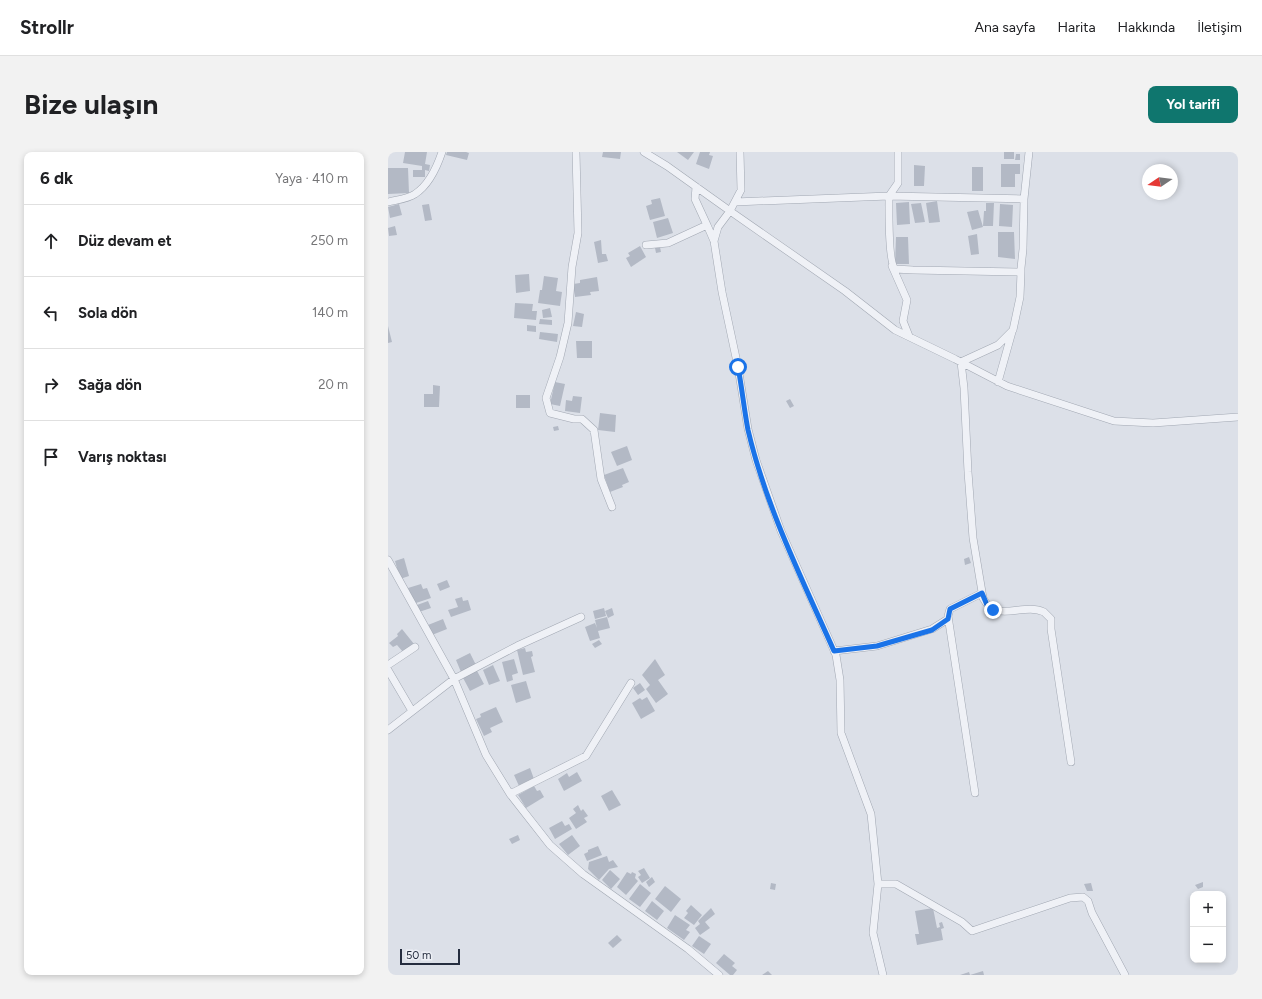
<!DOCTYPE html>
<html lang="tr">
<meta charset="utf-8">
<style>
:root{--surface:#fff;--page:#f2f2f2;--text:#202124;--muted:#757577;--line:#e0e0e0;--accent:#0f766e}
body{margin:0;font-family:Figtree,sans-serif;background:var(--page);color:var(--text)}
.controls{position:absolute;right:12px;bottom:12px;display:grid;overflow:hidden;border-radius:8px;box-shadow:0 2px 6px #0003}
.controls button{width:36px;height:36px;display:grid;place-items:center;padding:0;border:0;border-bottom:1px solid var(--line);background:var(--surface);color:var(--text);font:20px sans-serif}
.compass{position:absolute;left:754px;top:12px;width:36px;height:36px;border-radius:50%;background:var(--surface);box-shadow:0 2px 6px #0003;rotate:257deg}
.scale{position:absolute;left:12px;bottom:10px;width:60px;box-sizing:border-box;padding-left:4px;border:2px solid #252d3f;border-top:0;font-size:11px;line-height:14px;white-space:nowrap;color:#252d3f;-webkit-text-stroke:3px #eceff5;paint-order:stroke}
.stop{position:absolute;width:12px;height:12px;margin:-9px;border:3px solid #1a73e8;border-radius:50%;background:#fff}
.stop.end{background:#1a73e8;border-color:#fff;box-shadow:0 1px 4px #0008}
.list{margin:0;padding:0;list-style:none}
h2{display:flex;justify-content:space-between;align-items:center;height:52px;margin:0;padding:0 16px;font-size:17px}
h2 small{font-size:13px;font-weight:400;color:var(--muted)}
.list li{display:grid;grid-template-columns:26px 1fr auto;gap:12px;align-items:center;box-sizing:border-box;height:72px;padding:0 16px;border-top:1px solid var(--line)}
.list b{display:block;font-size:15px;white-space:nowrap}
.list em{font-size:13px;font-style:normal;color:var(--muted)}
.icon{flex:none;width:22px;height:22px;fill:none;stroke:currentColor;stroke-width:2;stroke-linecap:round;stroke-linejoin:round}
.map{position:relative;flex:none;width:850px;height:823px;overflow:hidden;border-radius:8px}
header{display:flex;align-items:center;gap:24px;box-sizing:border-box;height:56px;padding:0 20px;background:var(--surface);border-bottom:1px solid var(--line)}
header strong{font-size:19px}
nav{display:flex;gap:22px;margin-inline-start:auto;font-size:14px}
.intro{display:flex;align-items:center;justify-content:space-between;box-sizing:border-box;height:96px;padding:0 24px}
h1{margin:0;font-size:28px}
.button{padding:10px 18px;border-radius:8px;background:var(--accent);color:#fff;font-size:14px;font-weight:700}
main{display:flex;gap:24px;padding:0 24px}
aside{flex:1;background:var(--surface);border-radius:8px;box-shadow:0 2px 6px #0003}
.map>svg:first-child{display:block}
.building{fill:#b3b9c5}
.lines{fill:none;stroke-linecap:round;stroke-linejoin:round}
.street-casing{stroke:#a1a7b2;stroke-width:8}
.street{stroke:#eff1f6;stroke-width:7}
.route{stroke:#1a73e8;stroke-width:5}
</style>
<header>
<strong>Strollr</strong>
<nav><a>Ana sayfa</a><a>Harita</a><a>Hakkında</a><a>İletişim</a></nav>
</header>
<div class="intro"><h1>Bize ulaşın</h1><a class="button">Yol tarifi</a></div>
<main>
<aside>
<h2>6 dk<small>Yaya · 410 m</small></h2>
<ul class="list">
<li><svg class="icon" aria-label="ahead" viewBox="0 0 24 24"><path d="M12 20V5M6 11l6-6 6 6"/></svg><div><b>Düz devam et</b></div><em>250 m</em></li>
<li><svg class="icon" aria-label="left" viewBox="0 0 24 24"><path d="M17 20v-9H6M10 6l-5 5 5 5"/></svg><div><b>Sola dön</b></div><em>140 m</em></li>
<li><svg class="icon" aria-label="right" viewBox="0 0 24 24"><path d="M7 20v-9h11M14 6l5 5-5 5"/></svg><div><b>Sağa dön</b></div><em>20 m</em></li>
<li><svg class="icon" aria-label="arrive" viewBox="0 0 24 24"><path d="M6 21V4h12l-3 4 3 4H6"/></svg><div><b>Varış noktası</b></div></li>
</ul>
</aside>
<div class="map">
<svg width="850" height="823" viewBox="0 0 850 823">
<rect width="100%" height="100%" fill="#dce0e8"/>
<!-- building -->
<path class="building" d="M17 0H39L37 12 42 13 41 19 37 18V25H25V18H34V14L15 11Z
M59 0H78L81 1 79 8 58 3Z
M215 0H233L232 7 214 5Z
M289 0H306L300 8Z
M312 0H322L321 3 325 4 321 17 308 12Z
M616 0H626V7H616Z
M628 2H632V8H627Z
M613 12H632V22H627V35H613Z
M526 13 537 14 536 34H526Z
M584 15H595V39H584Z
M0 16H20L21 41 0 42Z
M272 46 277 64 262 68 258 54 264 52 263 48Z
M549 49 552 70 541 71 538 51Z
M521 50 522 72 509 73 508 51Z
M533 51 537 70 527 71 523 52Z
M598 51H606L605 74H595L596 59H598Z
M11 52 14 63 2 66 0 55Z
M41 52 44 68 37 69 34 53Z
M612 52 625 53 624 75 611 74Z
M590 58 595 75 584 78 579 60Z
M280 66 285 81 269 86 265 70Z
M7 74 9 83 1 84 0 76Z
M610 80H626L627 107 610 105Z
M589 82 591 102 583 103 580 84Z
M508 85H520L521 112H507Z
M213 88 214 102H218L220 109 210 111 206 90Z
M252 94 258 105 243 115 238 106 242 104 240 101Z
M272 95 273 100 268 101 267 96Z
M141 122 142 139 128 141 127 123Z
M156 124 170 126 168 139 174 140 172 154 150 151 152 138H154Z
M209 125 211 139 202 140 203 143 187 145 185 132 192 131V128Z
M127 151 145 152 144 159H149L148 168 126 166Z
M162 156 164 165 155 166 154 158Z
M188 160 196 162 194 175 185 174Z
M152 167 164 168V173L151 172Z
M139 173 148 174V180L139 179Z
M0 174 4 190 0 191Z
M152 180 170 182 169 190 151 187Z
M188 189H204V206H189Z
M167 230 177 232 172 254 162 252Z
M45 233 52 234 51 255H36V242H45Z
M128 243H142V256H128Z
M185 244 194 245 192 261 177 259 178 248 184 249Z
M402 247 406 254 402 256 398 249Z
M212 261 228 263 227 280 210 278Z
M170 274 171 278 166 279 165 275Z
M239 294 244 308 229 314 223 300Z
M235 316 241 330 234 333 235 335 222 340 216 323Z
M581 405 583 411 577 413 576 407Z
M16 406 21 424 12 427 7 409Z
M59 428 62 435 52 439 49 432Z
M33 432 35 437 39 436 43 446 25 452 20 436Z
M74 445 75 449 80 448 83 458 63 465 60 458 70 455 67 447Z
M40 449 43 456 31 460 29 453Z
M216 456 218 464 207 467 205 459Z
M224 456 226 463 220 466 217 459Z
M219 465 222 476 210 479 212 486 202 489 197 475 207 471 209 476 207 468Z
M55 467 59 477 44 483 40 473Z
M14 477 26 492 15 500 9 493 5 495 1 491 10 484 9 482Z
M211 488 214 492 207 496 204 492Z
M137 496 138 500 144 499 145 504 143 505 147 520 135 523 129 498Z
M82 501 88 513 73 520 68 508Z
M126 507 130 521 124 523 125 528 119 530 114 510Z
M267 507 277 523 270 528 280 542 268 551 258 537 262 533 254 523Z
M105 513 112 529 101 533 95 518Z
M88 517 96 532 82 539 74 524Z
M138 529 143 546 128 551 123 533Z
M252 531 257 538 250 543 245 536Z
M259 545 267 559 253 567 244 551 252 546 254 548Z
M108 555 115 570 102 576 104 580 96 584 88 567 93 565 92 562Z
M142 616 146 627 131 634 126 623Z
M189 620 194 629 176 639 170 627 179 621 181 625Z
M146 634 149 639 152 638 156 645 138 656 130 643Z
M224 638 233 653 221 659 213 644Z
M190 653 193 659 195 657 200 664 196 666 199 670 188 677 181 666 188 661 185 657Z
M174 669 177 674 181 672 184 677 167 687 161 676Z
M130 683 132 688 124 692 121 687Z
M184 683 192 694 180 703 171 692Z
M210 694 214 703 199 709 196 702 200 700V698Z
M219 704 221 710 225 708 230 715 221 717 211 728 200 717 201 710Z
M256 716 262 726 254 731 250 725 253 723 250 719Z
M222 718 232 727 223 737 214 728Z
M239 720 243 722 244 720 248 722 247 726 250 729 238 743 229 735Z
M264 725 267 730 261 735 258 730Z
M815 730V735L810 737 807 733Z
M383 731 388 732 387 738 382 737Z
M703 731 705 739H699L696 732Z
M252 732 263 741 252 755 241 747Z
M277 734 293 747 283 760 267 747Z
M264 749 276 759 269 768 257 759Z
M303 753 314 763 306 773 296 766 300 761 298 759Z
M323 756 327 762 317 770 322 776 312 783 307 776 312 772 310 769Z
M545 756 549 776 552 775 551 771 554 770 556 776 553 777 555 788 529 793 527 782H531L527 759Z
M287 763 302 773 298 778 302 780 296 788 279 776Z
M229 783 234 788 225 796 220 791Z
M311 784 323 792 316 802 304 794Z
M336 802 347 811 344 814 349 818 345 823H342L328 811Z
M380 819 384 823H374Z
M595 819 596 823H582Z
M581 820 582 823H572Z"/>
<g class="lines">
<!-- street casing -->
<g class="street-casing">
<path id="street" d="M188 0 190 81 184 115 180 171 172 205 158 246 162 261 186 267H194L206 278 213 327 224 355
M256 0 279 14 342 59 353 38 352 0
M510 0V31L501 44C501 56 500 110 507 117L525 118 633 120
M641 0 636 47 635 97 633 116V120L632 145 625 178 610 193 573 210 576 236 580 320 585 386 595 446C608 472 635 450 656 460 658 462 661 465 663 467V477L683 610
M308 35 307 47 319 73
M0 50C8 48 20 47 27 42 41 33 49 15 54 0
M347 50 501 44 636 47
M326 89 330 75 342 59 457 139 507 178 567 207 619 234 726 269 765 271 850 265
M258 93 280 91 319 73 326 89 334 140 350 215 360 277 368 308 393 379 448 503 452 528 453 581 483 662 490 732 485 781 495 823
M504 114 519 148 515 169 521 184
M610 230 624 180
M0 408 66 527 98 603 122 642 162 693 195 722 300 797 331 823
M446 499 489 494 544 477 560 467
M0 513 27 495
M0 518 24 559
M0 578 66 527 129 494 193 465
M587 641 560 464 562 457 594 441
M122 642 198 604 243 531
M490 732H508L574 770 584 779 682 746 695 745 700 749 704 761 737 823"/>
</g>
<!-- street -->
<use href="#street" class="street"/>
</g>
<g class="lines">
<!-- route -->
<path class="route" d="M350 215C354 236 356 257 360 278 378 355 414 427 446 499L489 494 544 478 560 467 562 457 594 441 599 453 605 458"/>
</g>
</svg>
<div class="controls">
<button>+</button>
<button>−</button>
</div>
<svg class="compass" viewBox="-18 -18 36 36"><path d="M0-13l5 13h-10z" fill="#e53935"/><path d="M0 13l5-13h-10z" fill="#757577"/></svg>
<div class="scale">50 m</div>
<div class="stop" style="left:350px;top:215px"></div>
<div class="stop end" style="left:605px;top:458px"></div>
</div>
</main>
